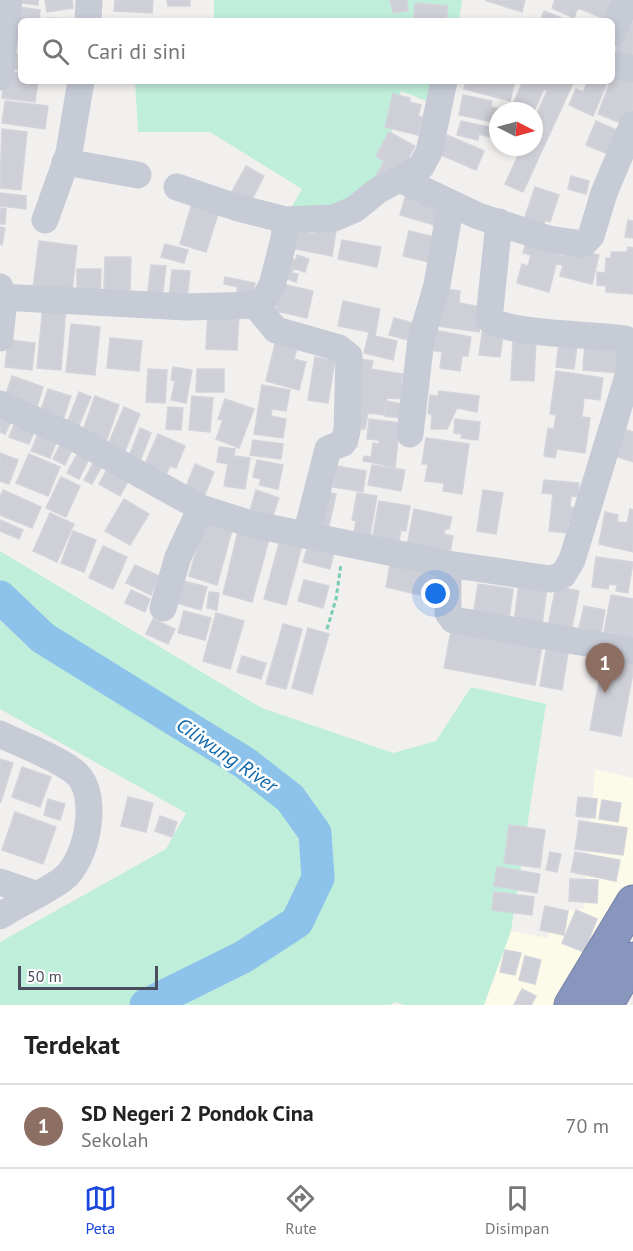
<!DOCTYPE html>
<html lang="id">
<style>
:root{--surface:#fff;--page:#f2f2f2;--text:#222;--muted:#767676;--line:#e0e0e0;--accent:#1c47de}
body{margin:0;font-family:"PT Sans",sans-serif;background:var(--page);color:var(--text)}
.compass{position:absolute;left:489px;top:102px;width:54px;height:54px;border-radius:50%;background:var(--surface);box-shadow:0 3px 9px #0003;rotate:96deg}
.scale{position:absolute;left:18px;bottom:15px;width:140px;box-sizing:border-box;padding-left:6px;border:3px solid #484e5c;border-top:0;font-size:16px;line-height:21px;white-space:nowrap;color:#484e5c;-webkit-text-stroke:4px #fff;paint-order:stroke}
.you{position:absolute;left:436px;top:594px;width:21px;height:21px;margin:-15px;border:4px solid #fff;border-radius:50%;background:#1a73e8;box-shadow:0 0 0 9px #1a73e833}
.badge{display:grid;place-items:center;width:39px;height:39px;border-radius:50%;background:var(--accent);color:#fff;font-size:20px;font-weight:700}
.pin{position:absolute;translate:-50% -50px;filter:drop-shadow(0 2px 3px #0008)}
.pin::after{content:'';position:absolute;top:32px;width:21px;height:18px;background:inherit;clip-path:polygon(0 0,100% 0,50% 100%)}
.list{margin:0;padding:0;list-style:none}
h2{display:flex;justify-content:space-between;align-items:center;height:78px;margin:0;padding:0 24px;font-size:26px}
h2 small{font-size:20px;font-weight:400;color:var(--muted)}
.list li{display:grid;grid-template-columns:39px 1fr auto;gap:18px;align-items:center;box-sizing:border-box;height:84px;padding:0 24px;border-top:2px solid var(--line)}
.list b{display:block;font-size:22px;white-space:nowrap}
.list p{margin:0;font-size:20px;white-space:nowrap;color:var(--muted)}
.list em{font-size:20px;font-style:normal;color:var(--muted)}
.icon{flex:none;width:33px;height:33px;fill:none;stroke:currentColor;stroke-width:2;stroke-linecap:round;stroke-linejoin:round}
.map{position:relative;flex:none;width:633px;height:1005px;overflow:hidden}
.search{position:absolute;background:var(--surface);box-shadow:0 3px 9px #0003;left:18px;right:18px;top:18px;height:66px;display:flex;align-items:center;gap:15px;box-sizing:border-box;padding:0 21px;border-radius:9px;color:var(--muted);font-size:22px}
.sheet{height:162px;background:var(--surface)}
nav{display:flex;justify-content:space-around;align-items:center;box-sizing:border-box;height:84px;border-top:2px solid var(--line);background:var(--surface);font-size:16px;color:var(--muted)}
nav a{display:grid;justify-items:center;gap:3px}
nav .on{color:var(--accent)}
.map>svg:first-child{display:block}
.commercial{fill:#fcfae9}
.green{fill:#bfeedb}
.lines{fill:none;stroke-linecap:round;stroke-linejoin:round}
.river{stroke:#8dc3ea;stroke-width:33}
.building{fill:#cfd0d7;stroke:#d3d4db;stroke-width:1.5}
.highway-casing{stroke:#7381a9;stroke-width:35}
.path{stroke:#77ccb4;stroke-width:3;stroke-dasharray:4.5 3;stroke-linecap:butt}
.minor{stroke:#c6cbd6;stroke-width:27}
.highway{stroke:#8896bd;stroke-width:33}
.labels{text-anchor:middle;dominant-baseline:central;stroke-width:5;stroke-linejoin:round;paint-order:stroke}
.water-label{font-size:20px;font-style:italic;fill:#0f67a8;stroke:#fff}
</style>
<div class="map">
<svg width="633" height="1005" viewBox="0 0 633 1005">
<rect width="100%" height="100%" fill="#f2f0ef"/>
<!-- commercial -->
<path class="commercial" d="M595 769 633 778V883L565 1005H484L511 931 548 938 554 910 584 909Z"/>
<!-- green -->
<path class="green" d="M214 0H462L459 21H214Z
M135 81H449L444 108 401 91 378 193 285 219 302 189 210 132H138Z
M0 551 262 708 393 753 436 741 471 687 546 704 511 931 484 1005H405L395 1002 390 1005H0V942L166 849 186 813 0 709Z"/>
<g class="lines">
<!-- river -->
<path class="river" d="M0 597 43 638 245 763 290 798 315 833 318 878 297 922 243 957 146 1005"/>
</g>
<!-- building -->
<path class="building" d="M12 0H38V5L12 2Z
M45 0H72L73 8 47 12Z
M115 0H153L152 13 114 11Z
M167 0H190V6H168Z
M390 0H407L408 11 393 13Z
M485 0H525L522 12Z
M555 0H613L605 19 578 8 574 18 552 8Z
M631 0H633V58L615 54Z
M415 3 448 6 446 21H414Z
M10 6 40 10 39 21H21V27L8 25Z
M544 11 564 19 563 21H532L533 18 540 21Z
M47 18 76 19 75 21H47Z
M10 53 21 54V70L8 69Z
M5 72 21 73V81H38L35 102 2 98Z
M612 77 633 81V116L629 126 598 114Z
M466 81H515L510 101 464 89Z
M523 81H574L523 192 505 184 522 147H534V120L547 91 544 89 534 111H510Z
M588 81H608L593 116 569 105 576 89 583 92Z
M393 94 410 98 409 102 421 105 418 116 422 117 418 135 385 127Z
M463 95 492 101 491 107 503 110 498 111V123L459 115Z
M5 101 48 106 45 129 2 123Z
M461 121 493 128 491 137 479 134 478 140 457 135Z
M596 121 623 133 613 156 586 145Z
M2 129 27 132 21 190 0 188Z
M389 132 415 146 402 170 393 165 383 185 374 180 384 161 376 156Z
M447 135 484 151 476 170 439 154Z
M246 166 264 176 247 209 228 199Z
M571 176 589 181 586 194 568 189Z
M535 187 559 195 550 222 545 220 541 233 522 226Z
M0 193 26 196V209L0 206Z
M406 194 444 206 438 226 400 215Z
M192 203 219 211 206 252 180 244Z
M0 208 6 209 5 224H0Z
M628 220 633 221V238L625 237Z
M0 227 5 228 2 245 0 244Z
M315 227 336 231 332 256 290 248 293 230 314 234Z
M409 231 439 238 433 263 403 256Z
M528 236 561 245 558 255 563 256 565 246 599 255 592 284 560 276 563 265 556 264 549 292 517 283 522 264 528 266 531 255 523 253Z
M342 240 381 247 377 267 338 259Z
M39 241 77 246 72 293 33 288Z
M165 244 188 250 184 263 161 257Z
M628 247 633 248V294L606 292V286L597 285V272L605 273 606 258H611V252H627Z
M297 255 309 259 305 272 293 268 292 273 298 274 296 282 278 276 286 257 296 260Z
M105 257H131L130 291 104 290Z
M151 265 166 266 162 299 147 298Z
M77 269H101L100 300 77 299Z
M172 270 190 271 187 298 169 297Z
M225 277 255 283 252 298 236 295 238 287 224 284Z
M282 284 313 291 307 318 276 311 277 305 271 304Z
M438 288 460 291 459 303 482 307 479 332 432 325Z
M343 301 380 309 375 336 397 341 393 360 364 353 369 332 338 326Z
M43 305 66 307 61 370 37 368Z
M208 313 239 315 237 350 206 349Z
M394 318 417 324 412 341 389 335Z
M71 324 100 327 95 375 66 372Z
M483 327 504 330 500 357 479 355Z
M429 329 471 337 468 356H462L460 371 440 368 442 352 425 349Z
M277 336 299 341 294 359 306 362 299 390 266 381Z
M110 338 142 341 139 371 107 368Z
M513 339 536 340 534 381 511 380Z
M8 340 35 343 32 370 5 367Z
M585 342 624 346 621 373 583 370Z
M559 343 577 345 574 369 556 367Z
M315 357 335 361 328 403 308 400Z
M361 359 373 361 371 369 403 374 401 384 405 385 403 399 387 398 384 415 368 413 365 429H360L357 447 347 446Z
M173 367 192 370 186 403 171 400 175 381 171 380Z
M148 369 167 370 165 403 146 402Z
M197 369H224V392H196Z
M556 371 603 378 600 400 584 398 582 417 590 418 585 453 557 449 555 458 544 456 548 428 554 429 556 415 550 414Z
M12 376 43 387 36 410 4 400Z
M262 385 290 390 286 411 272 409 271 416 286 419 283 438 254 434Z
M48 389 71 396 63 420 40 413Z
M439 391 479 396 477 412 457 408 447 429H431L432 415 428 413 430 395 438 396Z
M79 392 91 397 76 432 65 428Z
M95 396 119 405 106 442 82 433Z
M192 396 213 398 210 432 189 430Z
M225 399 254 409 239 448 216 439 223 420 218 419Z
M387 401 402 404 400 418 385 416Z
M124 407 140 414 123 456 106 449Z
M168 407 183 408 181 430 166 429Z
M0 410 14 416 5 434 0 432Z
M17 417 37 425 29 444 9 437Z
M369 419 400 423 395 467 363 461 364 456 371 457 373 443 379 444V440L367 439Z
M455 419 480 422 478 440 461 438 462 434 454 433Z
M616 426 633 432V462L612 455Z
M140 428 151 433 137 469 126 464Z
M39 431 57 440 50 458 31 451Z
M158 434 185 446 176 468 170 466 167 473 145 464Z
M426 438 469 444 462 494 443 491 444 483 425 481 428 464H422Z
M253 440 283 444 281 459 250 455Z
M61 443 73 448 65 465 53 459Z
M82 445 93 451 79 479 67 473Z
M219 447 235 449 234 456 250 458 245 489 224 486 228 464 217 462Z
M0 453 18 460 9 484 0 481Z
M29 454 60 467 48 496 16 483Z
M96 458 104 462 92 484 84 480Z
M257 460 283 465 278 489 259 485 261 479 253 477Z
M110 464 131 476 120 496 99 484Z
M195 464 214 472 203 499 184 492Z
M372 465 405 470 401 491 368 485Z
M337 466 366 471 363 492 333 487Z
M61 477 80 486 66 517 46 508Z
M544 480 579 483 578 497 571 496 570 507 576 508 575 522H568L567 533 549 531 553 494 542 493Z
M3 490 41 507 32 528 0 515V497Z
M256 490 279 498 270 524 248 517Z
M319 490 336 494 329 526 312 522Z
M483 490 503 493 496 534 477 531Z
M357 493 377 496 369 541 353 538 356 521 352 520Z
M124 499 149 514 130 545 105 531Z
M379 501 410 506 406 531 401 530 398 545 383 542 384 537 373 535Z
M414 509 452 517 449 529H445L444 534 453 536 450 553 406 551Z
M630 509 633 510V552L599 544 605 512 618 515 617 522 627 523Z
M50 513 74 524 57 562 33 551Z
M206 516 234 523 217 585 189 576Z
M0 520 23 530 19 539 0 531Z
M239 527 270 536 252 602 223 594Z
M73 531 96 540 84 572 61 563Z
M281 536 303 542 286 605 264 599Z
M309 542 335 549 330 569 303 562Z
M103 546 127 557 113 589 89 578Z
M596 557 633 562 628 593 616 591 617 585 609 584 608 589 592 587Z
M391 558 440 570 437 599 386 587Z
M135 565 159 576 151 595 126 583Z
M176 579 207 587 201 610 170 601Z
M304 580 329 586 323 608 298 601Z
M478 584 513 589 509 621 473 616Z
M519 584 547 588 541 632 513 628Z
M556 586 579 591 570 637 547 632Z
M131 590 150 599 145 612 125 603Z
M209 592 219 593 217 610 207 608Z
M611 595 633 599V638L604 632Z
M584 606 605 610 601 633 579 628Z
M184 611 211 618 205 640 178 633Z
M216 613 244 621 230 669 203 661Z
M153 619 175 629 168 644 146 634Z
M283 624 302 629 286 689 266 684Z
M308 628 329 634 312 694 292 688Z
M451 631 543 641 535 685 444 668Z
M547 644 569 647 562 690 540 686Z
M604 654 633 659V673L621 736 590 730Z
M242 656 266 663 261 679 237 672Z
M0 759 13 763 1 802H0Z
M22 767 51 777 40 807 12 797Z
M128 797 153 803 146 832 121 826Z
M578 797 597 799 595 818 576 816Z
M48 799 65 804 60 820 44 815Z
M602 800 621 803 618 822 599 819Z
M15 812 56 827 43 864 2 850Z
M160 816 177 822 172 837 155 831Z
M579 821 627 828 623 855 575 849Z
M509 825 545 830 540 868 504 863Z
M550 852 561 854 557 872 546 870Z
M575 852 620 860 616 881 571 872Z
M497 867 540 874 537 893 494 886Z
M570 879 598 880 597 903 569 901Z
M494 892 534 897 532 915 492 910Z
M545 906 568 911 564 935 540 930Z
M576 910 597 919 584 952 562 943Z
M505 950 521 953 515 975 500 972Z
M525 956 541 960 535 984 519 980Z
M522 989 536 996 531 1005H514Z"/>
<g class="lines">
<!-- highway casing -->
<g class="highway-casing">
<path id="highway" d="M571 1005 633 902
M606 1005 633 959"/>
</g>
<!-- path -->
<path class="path" d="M327 629 336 599 341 564"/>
<!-- minor -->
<path class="minor" d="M88 21 89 0
M612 34 626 0
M612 65 633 69
M0 77 9 0
M65 162 138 175
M400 179 478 216 549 239 583 244 591 236 604 193 633 124
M177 187 238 208 286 220
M45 220 69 153 81 81
M499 222 489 319C510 335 595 334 625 339L630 348 629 373
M0 287 4 298 0 338
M0 297 186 307 255 305 265 298 272 285 284 239 286 220 334 218 355 209 377 191 421 167 429 152 444 81
M255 305 276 330 339 348 349 356 347 431 343 443 328 449 306 535
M0 404 71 436 201 508 251 524 448 564 550 579 563 575 572 560 629 373H633
M410 434 421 339 437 285 451 203
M448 564V613L453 620 633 651
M163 608 178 557 201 508
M0 734C20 744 61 759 77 774 100 796 87 861 63 879 44 893 20 903 0 916
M0 882 35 894"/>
<!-- highway -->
<use href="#highway" class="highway"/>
</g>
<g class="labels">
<!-- water labels -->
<g class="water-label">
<text transform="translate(227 755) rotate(34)">Ciliwung River</text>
</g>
</g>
</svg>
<svg class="compass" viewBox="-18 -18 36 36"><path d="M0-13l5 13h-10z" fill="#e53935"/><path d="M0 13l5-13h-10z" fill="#767676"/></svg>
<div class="scale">50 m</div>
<div class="you"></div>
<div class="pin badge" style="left:605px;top:693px;background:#8d6e63">1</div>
<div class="search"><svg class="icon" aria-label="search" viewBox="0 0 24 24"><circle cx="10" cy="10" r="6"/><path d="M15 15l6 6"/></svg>Cari di sini</div>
</div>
<section class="sheet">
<h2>Terdekat<small></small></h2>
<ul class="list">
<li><span class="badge" style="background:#8d6e63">1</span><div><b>SD Negeri 2 Pondok Cina</b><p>Sekolah</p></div><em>70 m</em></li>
</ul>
</section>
<nav>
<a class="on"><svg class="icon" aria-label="map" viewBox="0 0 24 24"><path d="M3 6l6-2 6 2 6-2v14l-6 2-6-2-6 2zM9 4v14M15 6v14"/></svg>Peta</a>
<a><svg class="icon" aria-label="directions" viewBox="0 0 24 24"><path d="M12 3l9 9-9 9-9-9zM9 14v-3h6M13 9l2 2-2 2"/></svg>Rute</a>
<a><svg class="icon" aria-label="saved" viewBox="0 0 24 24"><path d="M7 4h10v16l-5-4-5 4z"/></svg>Disimpan</a>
</nav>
